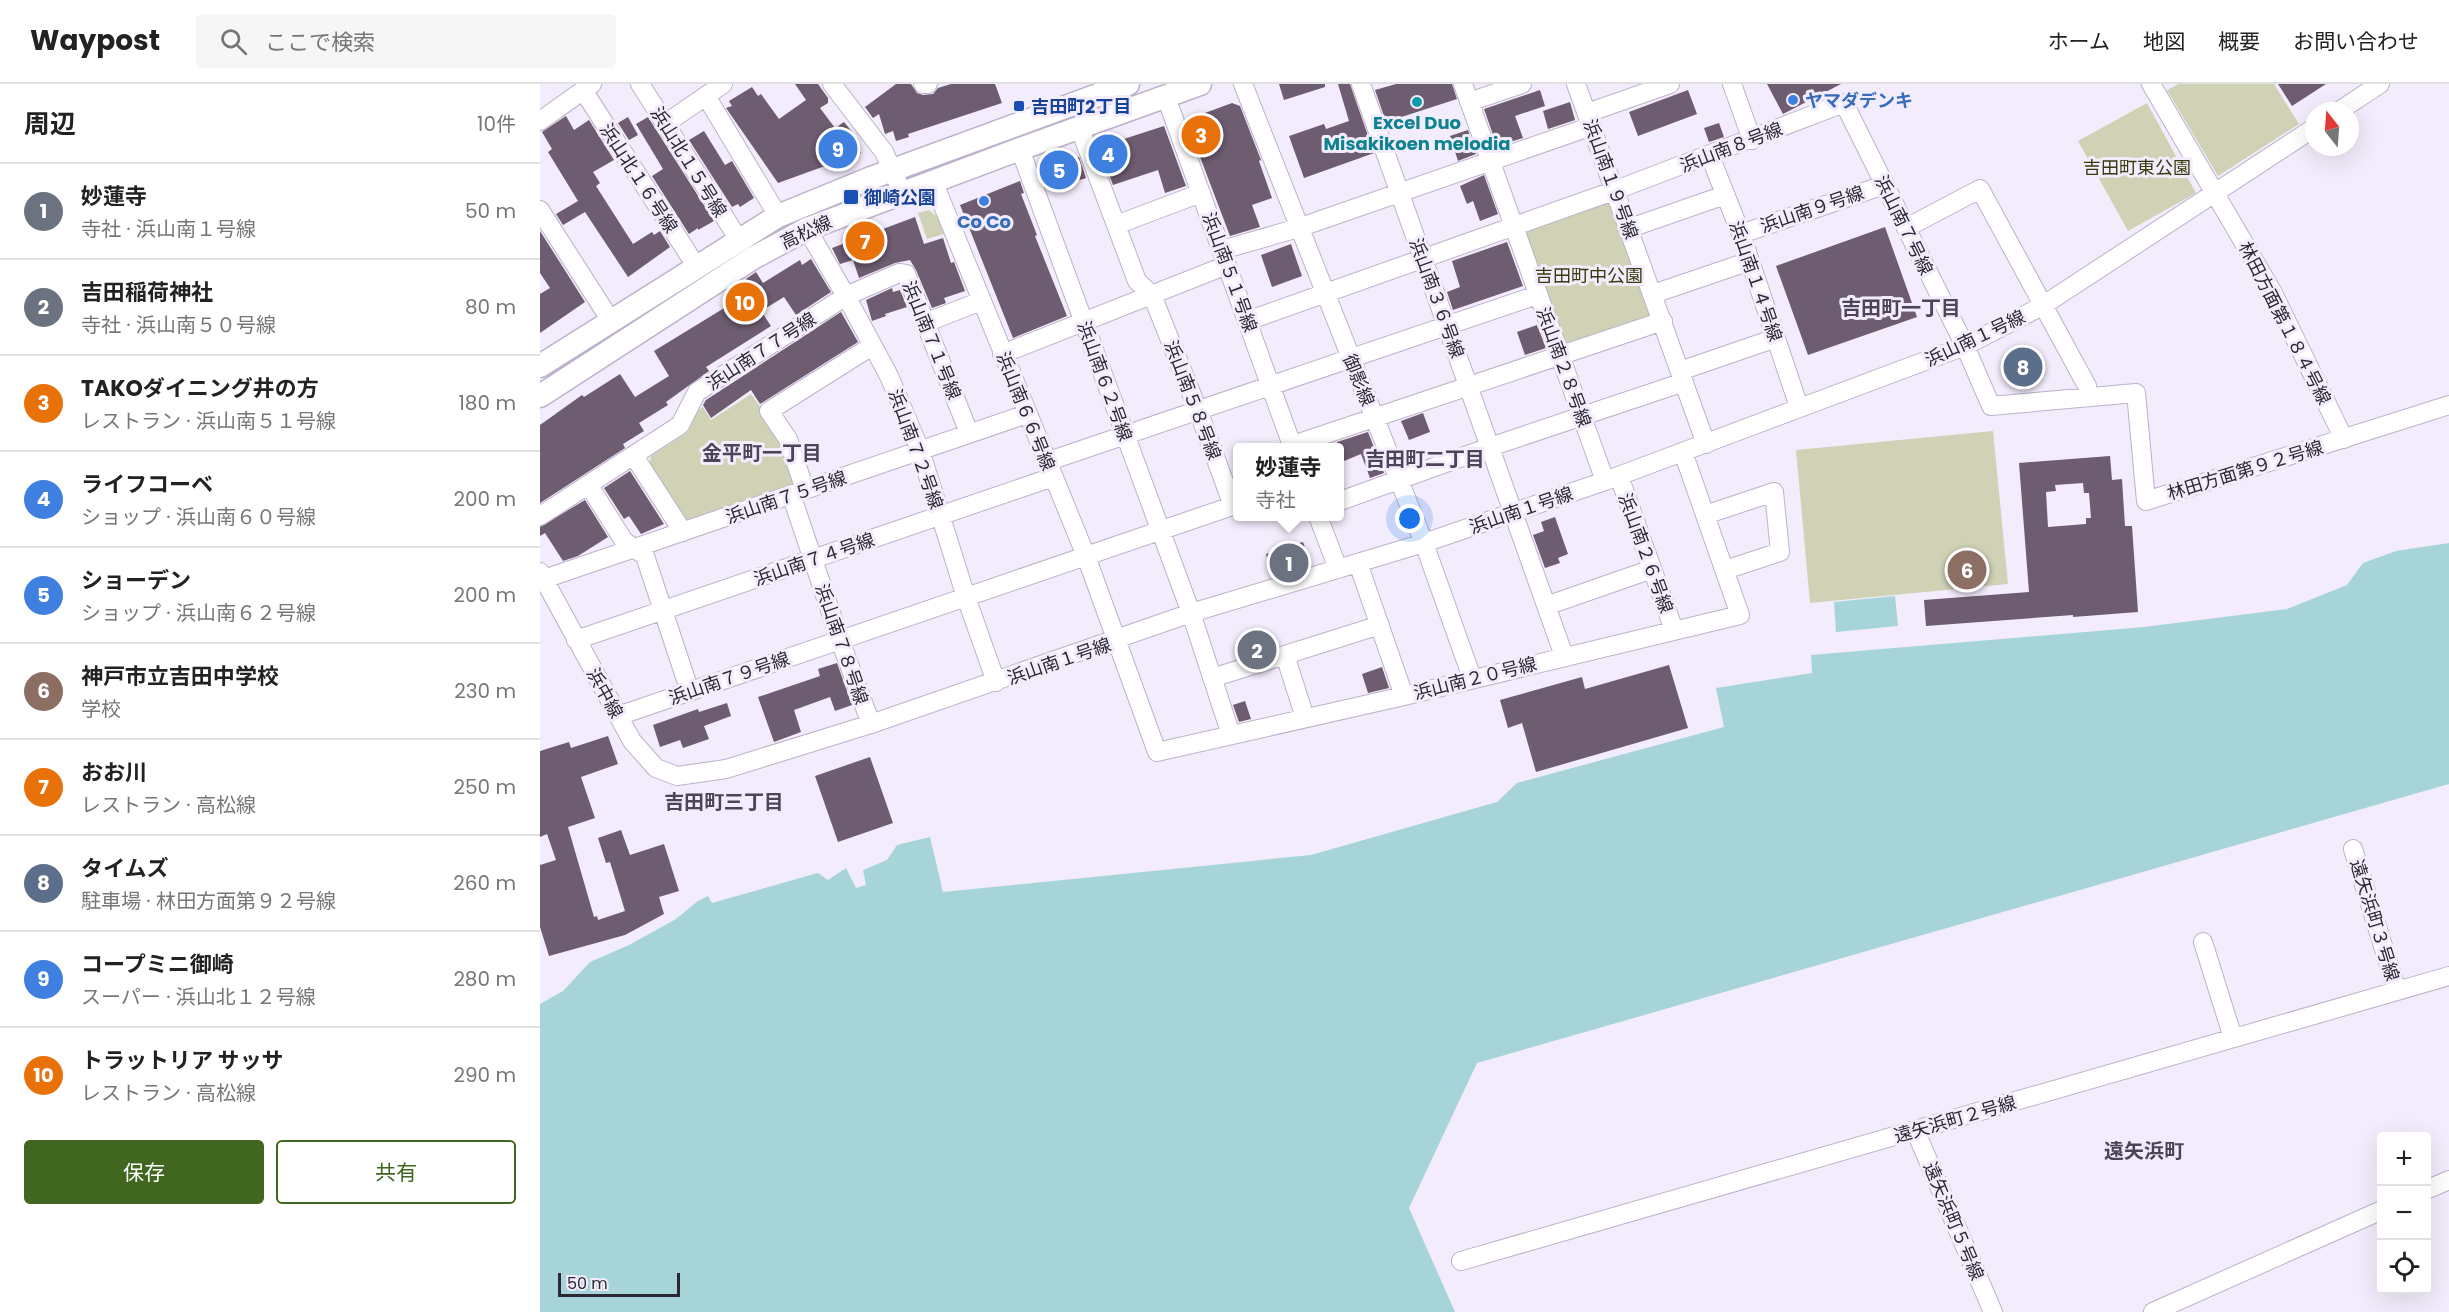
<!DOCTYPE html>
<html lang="ja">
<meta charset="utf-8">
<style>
:root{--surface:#fff;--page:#f6f6f6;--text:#222;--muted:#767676;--line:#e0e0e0;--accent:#406620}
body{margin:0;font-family:Poppins,"Noto Sans JP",sans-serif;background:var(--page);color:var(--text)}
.controls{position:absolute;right:18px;bottom:18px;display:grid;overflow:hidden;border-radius:6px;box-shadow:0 6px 24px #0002}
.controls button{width:54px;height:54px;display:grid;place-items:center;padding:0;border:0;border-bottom:2px solid var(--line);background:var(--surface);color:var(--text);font:30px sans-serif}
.compass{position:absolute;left:1765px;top:18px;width:54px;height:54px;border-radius:50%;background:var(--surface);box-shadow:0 6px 24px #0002;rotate:343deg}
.scale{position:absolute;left:18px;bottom:15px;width:122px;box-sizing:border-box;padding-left:6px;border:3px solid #2c2832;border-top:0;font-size:16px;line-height:21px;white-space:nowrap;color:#2c2832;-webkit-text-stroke:4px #f3ecfc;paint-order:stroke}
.you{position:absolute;left:870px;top:435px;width:21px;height:21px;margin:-15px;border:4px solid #fff;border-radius:50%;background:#1a73e8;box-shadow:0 0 0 9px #1a73e833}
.badge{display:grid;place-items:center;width:39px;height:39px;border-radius:50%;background:var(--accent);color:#fff;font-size:20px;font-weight:700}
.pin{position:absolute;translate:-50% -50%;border:3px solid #fff;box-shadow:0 2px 6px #0006}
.popup{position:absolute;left:693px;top:359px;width:111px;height:78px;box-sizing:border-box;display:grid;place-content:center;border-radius:6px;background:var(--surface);filter:drop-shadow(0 2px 4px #0005);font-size:20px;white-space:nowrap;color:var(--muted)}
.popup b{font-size:22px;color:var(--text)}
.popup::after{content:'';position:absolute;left:50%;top:100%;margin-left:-12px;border:12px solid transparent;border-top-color:var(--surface)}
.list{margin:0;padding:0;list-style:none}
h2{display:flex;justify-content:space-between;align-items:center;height:78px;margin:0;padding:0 24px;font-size:26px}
h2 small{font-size:20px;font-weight:400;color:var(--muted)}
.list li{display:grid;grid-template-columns:39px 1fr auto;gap:18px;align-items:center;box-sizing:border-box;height:96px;padding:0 24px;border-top:2px solid var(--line)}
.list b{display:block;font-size:22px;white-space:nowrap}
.list p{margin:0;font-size:20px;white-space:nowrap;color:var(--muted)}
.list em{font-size:20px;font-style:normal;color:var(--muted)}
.actions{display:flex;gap:12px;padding:18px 24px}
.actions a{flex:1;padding:14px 0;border:2px solid var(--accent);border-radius:6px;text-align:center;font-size:21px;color:var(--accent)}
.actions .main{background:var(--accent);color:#fff}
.icon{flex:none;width:33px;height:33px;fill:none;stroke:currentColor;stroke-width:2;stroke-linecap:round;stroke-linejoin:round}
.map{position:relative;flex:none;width:1909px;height:1228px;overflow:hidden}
header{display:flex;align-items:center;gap:36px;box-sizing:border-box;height:84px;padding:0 30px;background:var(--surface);border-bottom:2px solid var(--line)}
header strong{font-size:28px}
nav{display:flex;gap:33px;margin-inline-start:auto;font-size:21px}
.search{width:420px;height:54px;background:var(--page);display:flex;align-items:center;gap:15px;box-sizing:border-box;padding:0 21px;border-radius:6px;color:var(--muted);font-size:22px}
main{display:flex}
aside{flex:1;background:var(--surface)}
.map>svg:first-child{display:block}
.green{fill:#d0d2b5}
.water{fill:#a6d4d9}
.building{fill:#6e5c71;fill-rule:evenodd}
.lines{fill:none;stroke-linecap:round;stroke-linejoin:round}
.minor-casing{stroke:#bdb1cb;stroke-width:20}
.major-casing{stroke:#bdb1cb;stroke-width:25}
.minor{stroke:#fff;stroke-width:18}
.major{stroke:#fff;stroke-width:22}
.shop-dot{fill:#3f7fe0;stroke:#f3ecfc;stroke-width:2}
.culture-dot{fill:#0f9aa8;stroke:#f3ecfc;stroke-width:2}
.transit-dot{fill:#1a4fb4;stroke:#f3ecfc;stroke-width:2}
.labels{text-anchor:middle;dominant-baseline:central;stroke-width:6;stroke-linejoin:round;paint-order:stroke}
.shop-label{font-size:18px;font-weight:bold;fill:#366cbe;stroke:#f3ecfc;text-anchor:start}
.transit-label{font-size:18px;font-weight:bold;fill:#164399;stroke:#f3ecfc;text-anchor:start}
.culture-label{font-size:18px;font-weight:bold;fill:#0d838f;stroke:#f3ecfc}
.street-label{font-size:18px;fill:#2c2832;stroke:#f3ecfc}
.park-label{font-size:18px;fill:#38390c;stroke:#f3ecfc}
.neighbourhood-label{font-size:20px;font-weight:bold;fill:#4e445a;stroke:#f3ecfc}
</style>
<header>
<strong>Waypost</strong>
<div class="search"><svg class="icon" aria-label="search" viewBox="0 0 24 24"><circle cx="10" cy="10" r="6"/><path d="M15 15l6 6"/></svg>ここで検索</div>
<nav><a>ホーム</a><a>地図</a><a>概要</a><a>お問い合わせ</a></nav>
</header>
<main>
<aside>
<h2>周辺<small>10件</small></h2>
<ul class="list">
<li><span class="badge" style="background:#6b7280">1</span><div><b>妙蓮寺</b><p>寺社 · 浜山南１号線</p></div><em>50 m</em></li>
<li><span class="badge" style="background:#6b7280">2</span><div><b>吉田稲荷神社</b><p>寺社 · 浜山南５０号線</p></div><em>80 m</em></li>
<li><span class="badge" style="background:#e8710a">3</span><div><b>TAKOダイニング井の方</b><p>レストラン · 浜山南５１号線</p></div><em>180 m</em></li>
<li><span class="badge" style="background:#3f7fe0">4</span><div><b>ライフコーベ</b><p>ショップ · 浜山南６０号線</p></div><em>200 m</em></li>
<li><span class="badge" style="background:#3f7fe0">5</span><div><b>ショーデン</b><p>ショップ · 浜山南６２号線</p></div><em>200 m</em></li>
<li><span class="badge" style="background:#8d6e63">6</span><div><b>神戸市立吉田中学校</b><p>学校</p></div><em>230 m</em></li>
<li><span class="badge" style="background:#e8710a">7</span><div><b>おお川</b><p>レストラン · 高松線</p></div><em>250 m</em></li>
<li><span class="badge" style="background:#5c6f8a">8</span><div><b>タイムズ</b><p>駐車場 · 林田方面第９２号線</p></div><em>260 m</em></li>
<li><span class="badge" style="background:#3f7fe0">9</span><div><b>コープミニ御崎</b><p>スーパー · 浜山北１２号線</p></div><em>280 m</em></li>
<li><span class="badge" style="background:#e8710a">10</span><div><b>トラットリア サッサ</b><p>レストラン · 高松線</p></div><em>290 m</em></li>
</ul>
<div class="actions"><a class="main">保存</a><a>共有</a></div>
</aside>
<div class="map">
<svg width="1909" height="1228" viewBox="0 0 1909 1228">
<rect width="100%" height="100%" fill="#f3ecfc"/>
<!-- green -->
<path class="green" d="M1639 0H1734L1759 40 1678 92 1627 6Z
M1607 19 1656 109 1588 147 1538 57Z
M1071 114 1118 238 1025 265 981 147Z
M389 126 398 133 404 150 387 155 378 129Z
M211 310 244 356 257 396 254 404 152 438 144 434 109 382 111 372 148 348 157 327 163 323 171 336Z
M1453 347 1468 500 1270 519 1256 366Z"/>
<!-- water -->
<path class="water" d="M1909 459V700L937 979 869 1124 915 1228H0V920L23 907 50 878 89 861 136 835 158 817 168 812 172 819 278 789 288 796 306 784 316 804 326 801 323 786 347 776 357 761 390 753 403 808 771 771 957 718 977 699 1184 643 1176 604 1272 589 1271 571 1604 543 1747 525 1807 501 1823 479 1856 467Z
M1355 512 1358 542 1296 548 1294 518Z"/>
<!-- building -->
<path class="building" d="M255 0H278L288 14V19L280 24 295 44 304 38 318 55 313 58 321 69 238 99 186 24 192 22 189 17 212 3 218 12 221 10 239 35 266 16Z
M356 0H371L377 9 383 11 393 10 398 4 411 0H455L462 19 368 50 369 53 356 57 353 47 345 50 339 30 333 34 325 23Z
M739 0H785V3L744 16Z
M798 0H810L834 69 764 94 749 52 784 40 786 45 809 37Z
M856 0H912L917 15 846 38 835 6Z
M1227 0H1301L1243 30Z
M1738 0H1786L1752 22Z
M1000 6 1005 22 975 32 983 54 957 62 944 25Z
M1148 6 1157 30 1098 52 1089 28Z
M1030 18 1035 36 1008 45 1003 27Z
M692 19 700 22 721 76 719 77 732 114 712 121 720 143 690 152 646 36Z
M26 32 34 46 49 36 74 76 53 88 60 99 56 102 93 160 112 148 114 151 120 147 130 163 88 193 45 128 23 141 16 130 38 117 8 68 12 65 2 48Z
M88 33 98 51 89 56 78 39Z
M108 33 174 137 158 146V144L149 150 112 92 123 85 96 40Z
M1179 39 1184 53 1169 58 1164 44Z
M624 42 646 102 625 109 618 86 573 101 559 63Z
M928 46 936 70 918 77 910 52Z
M164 47 185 81 192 77 214 114 200 123 198 120 192 123 149 56Z
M539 73 546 94 530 99 529 95 506 103 500 85Z
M944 91 958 130 940 137 933 117 927 120 920 102Z
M480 97 484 109 481 110 497 151 495 152 527 232 473 254 420 121Z
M375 133 384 160 403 154 411 179 414 178 425 207 404 214 406 219 392 224 376 186 370 176 355 179 319 194 313 176 300 180 292 164Z
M1345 143 1377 233 1268 271 1236 182Z
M0 147 45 218 0 249V210L10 204 0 189Z
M967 158 983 202 913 226 907 208 920 203 912 177Z
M751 160 762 192 732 203 721 171Z
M271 175 291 208 256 231 244 213 221 227 231 242 166 283 169 287 126 318 128 321 99 339 104 347 83 360 85 364 0 419V341L42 311 44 313 80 290 95 313 129 292 114 267 212 207 206 195 216 188 223 199 260 176 262 181Z
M352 204 353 208 360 206 367 223 345 230 346 232 332 237 326 216Z
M301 228 318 258 220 320 211 306 171 334 163 321 166 316Z
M997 241 1006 264 985 271 977 248Z
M883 329 890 348 869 356 861 337Z
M828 348 844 389 830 394 821 370 804 377 797 358Z
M1570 372 1572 396 1582 395 1585 442H1592L1598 528 1533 533V531L1386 542 1384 516 1489 508 1479 379ZM1543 399 1544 409H1549L1551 434H1546V440L1508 443 1506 408 1516 407 1515 401Z
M90 387 124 440 101 450 89 432 84 435 64 404Z
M45 416 68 453 38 472 23 477 5 449 0 452V443Z
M1015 433 1028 470 1018 474 1020 479 1005 484 993 451 1004 447 1001 438Z
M763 458 771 481 733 493 726 470Z
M297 579 312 621 295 627 290 613 254 626 261 648 234 658 218 613 280 592 278 585Z
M1129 581 1148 644 996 688 982 639 968 644 960 616 1042 593 1045 605Z
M842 583 849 604 828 609 822 590Z
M705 617 711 635 699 638 693 621Z
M187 619 191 632 164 642 169 655 143 664 140 656 120 663 113 641 158 625 159 628Z
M68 652 78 680 41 693 55 734 28 743 54 833 57 832 58 836 85 827 70 778 66 779 58 754 81 746 90 771 124 760 139 807 119 813 124 830 85 851 9 872 0 843V781L16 776 7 750 0 753V667L29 658 31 664Z
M330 673 353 739 298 758 275 692Z"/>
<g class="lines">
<!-- minor casing -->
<g class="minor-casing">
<path id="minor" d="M100 0 199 156
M292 0 344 68 362 108
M383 0H388
M703 0 884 459 932 594
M821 0 1024 572
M923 0 1065 397
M1036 0 1166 360
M1192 0 1212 56
M1611 0 1732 207 1804 355
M43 6 156 182
M166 12 238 132
M626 13 753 364
M929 18 982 0
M1799 27 1840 0
M1047 29 1130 0
M0 37 52 0
M125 40 183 0
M540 45 597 197 612 211 658 326 693 422
M480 65 651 529 691 651
M1170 72 1201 150 1259 323
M393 97 546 472 617 668 864 612 1200 531 1143 368
M0 126 71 237
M576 141 661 109
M1090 144 1185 111
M1366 144 1440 105 1547 302 1549 313
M267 145 306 212 349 292 380 366 426 513 456 598
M1201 150 1344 101
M682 166 758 144 1052 42
M1113 210 1210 177
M707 237 1076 106 1304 19 1425 262 1451 322 1596 309 1606 417 1909 321
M385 239 441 217
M462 270 687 181
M1140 287 1236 254
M753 361 1123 237
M94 372 143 448
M506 378 997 211
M1079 392 1134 546
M46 403 53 408 84 457 105 472 150 608
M265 406 248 355 229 327 332 262
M251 410 300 556 331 640
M800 417 950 363 1144 298
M1165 431 1234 408 1240 468 1185 486
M0 432 140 341 157 308 306 212 359 189 366 190 429 349
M778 432 798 485
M818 479 864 612
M0 488 92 657 116 684 137 692 186 685 331 640 651 529 884 459 1065 397 1425 262 1502 222 1774 44
M4 495 487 330
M1006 522 1112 485
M36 556 513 393
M745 571 765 634
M672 594 840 541
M78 632 698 420
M1813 765 1857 907
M1663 858 1693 954
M1375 1046 1453 1228
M1886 1106 1909 1096
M921 1177 1909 892
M1613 1228 1842 1126"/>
</g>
<!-- major casing -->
<g class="major-casing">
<path id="major" d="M0 282 238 132 331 94 588 0
M0 312 213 174 267 145 480 65 660 0"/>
</g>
<!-- minor -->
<use href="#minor" class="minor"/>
<!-- major -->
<use href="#major" class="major"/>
</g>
<!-- markers -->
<g class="shop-dot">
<circle cx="1253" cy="16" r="6"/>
<circle cx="444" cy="117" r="6"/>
</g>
<circle class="culture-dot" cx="877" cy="18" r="6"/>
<g class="transit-dot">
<rect x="473" y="16" width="12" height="12" rx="3"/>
<rect x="303" y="105" width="16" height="16" rx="3"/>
</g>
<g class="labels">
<!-- shop labels -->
<g class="shop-label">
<text x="1265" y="16">ヤマダデンキ</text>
<text x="444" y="137" text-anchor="middle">Co Co</text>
</g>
<!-- transit labels -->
<g class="transit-label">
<text x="491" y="22">吉田町2丁目</text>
<text x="324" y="113">御崎公園</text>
</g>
<!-- culture labels -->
<g class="culture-label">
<text x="877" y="38">Excel Duo<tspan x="877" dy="21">Misakikoen melodia</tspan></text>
</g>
<!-- street labels -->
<g class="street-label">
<text transform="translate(1191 63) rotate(-21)">浜山南８号線</text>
<text transform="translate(149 78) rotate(58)">浜山北１５号線</text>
<text transform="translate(99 94) rotate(57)">浜山北１６号線</text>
<text transform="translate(1071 95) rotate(70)">浜山南１９号線</text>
<text transform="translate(1272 125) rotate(-19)">浜山南９号線</text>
<text transform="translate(1364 141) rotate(64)">浜山南７号線</text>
<text transform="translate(266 148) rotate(-25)">高松線</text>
<text transform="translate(690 188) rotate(70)">浜山南５１号線</text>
<text transform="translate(1216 197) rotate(71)">浜山南１４号線</text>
<text transform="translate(897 214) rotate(70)">浜山南３６号線</text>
<text transform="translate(1745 239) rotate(63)">林田方面第１８４号線</text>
<text transform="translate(1435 254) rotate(-25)">浜山南１号線</text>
<text transform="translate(392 256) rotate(68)">浜山南７１号線</text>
<text transform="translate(221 267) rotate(-33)">浜山南７７号線</text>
<text transform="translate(1024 283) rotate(70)">浜山南２８号線</text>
<text transform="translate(819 296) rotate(68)">御影線</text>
<text transform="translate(565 297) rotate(70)">浜山南６２号線</text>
<text transform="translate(653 316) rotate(69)">浜山南５８号線</text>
<text transform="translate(486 327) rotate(68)">浜山南６６号線</text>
<text transform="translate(376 365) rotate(70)">浜山南７２号線</text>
<text transform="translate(1705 386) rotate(-17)">林田方面第９２号線</text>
<text transform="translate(246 413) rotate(-19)">浜山南７５号線</text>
<text transform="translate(981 426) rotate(-19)">浜山南１号線</text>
<text transform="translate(1106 469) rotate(70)">浜山南２６号線</text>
<text transform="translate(274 475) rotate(-19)">浜山南７４号線</text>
<text transform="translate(302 560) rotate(71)">浜山南７８号線</text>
<text transform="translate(519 577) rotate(-19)">浜山南１号線</text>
<text transform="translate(189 594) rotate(-19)">浜山南７９号線</text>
<text transform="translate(935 594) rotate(-14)">浜山南２０号線</text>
<text transform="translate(65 609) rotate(61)">浜中線</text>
<text transform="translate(1835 836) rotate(73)">遠矢浜町３号線</text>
<text transform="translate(1415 1035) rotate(-16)">遠矢浜町２号線</text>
<text transform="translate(1414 1137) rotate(67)">遠矢浜町５号線</text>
</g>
<!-- park labels -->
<g class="park-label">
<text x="1597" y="83">吉田町東公園</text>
<text x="1049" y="191">吉田町中公園</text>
</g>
<!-- neighbourhood labels -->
<g class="neighbourhood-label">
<text x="1361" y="224">吉田町一丁目</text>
<text x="222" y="369">金平町一丁目</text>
<text x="885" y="375">吉田町二丁目</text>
<text x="184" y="718">吉田町三丁目</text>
<text x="1604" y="1067">遠矢浜町</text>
</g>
</g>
</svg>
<div class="controls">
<button>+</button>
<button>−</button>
<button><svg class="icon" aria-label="locate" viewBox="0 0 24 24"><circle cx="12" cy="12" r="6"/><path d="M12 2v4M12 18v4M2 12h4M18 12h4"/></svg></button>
</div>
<svg class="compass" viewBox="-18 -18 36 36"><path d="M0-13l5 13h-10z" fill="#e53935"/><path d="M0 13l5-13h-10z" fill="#767676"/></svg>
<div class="scale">50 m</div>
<div class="you"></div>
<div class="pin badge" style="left:749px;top:479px;background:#6b7280">1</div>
<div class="popup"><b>妙蓮寺</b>寺社</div>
<div class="pin badge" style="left:717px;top:566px;background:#6b7280">2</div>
<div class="pin badge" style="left:661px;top:51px;background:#e8710a">3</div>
<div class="pin badge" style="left:568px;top:70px;background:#3f7fe0">4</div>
<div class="pin badge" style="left:519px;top:86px;background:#3f7fe0">5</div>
<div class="pin badge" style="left:1427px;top:486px;background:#8d6e63">6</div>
<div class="pin badge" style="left:325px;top:157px;background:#e8710a">7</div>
<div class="pin badge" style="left:1483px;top:283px;background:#5c6f8a">8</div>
<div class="pin badge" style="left:298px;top:65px;background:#3f7fe0">9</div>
<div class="pin badge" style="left:205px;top:218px;background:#e8710a">10</div>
</div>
</main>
